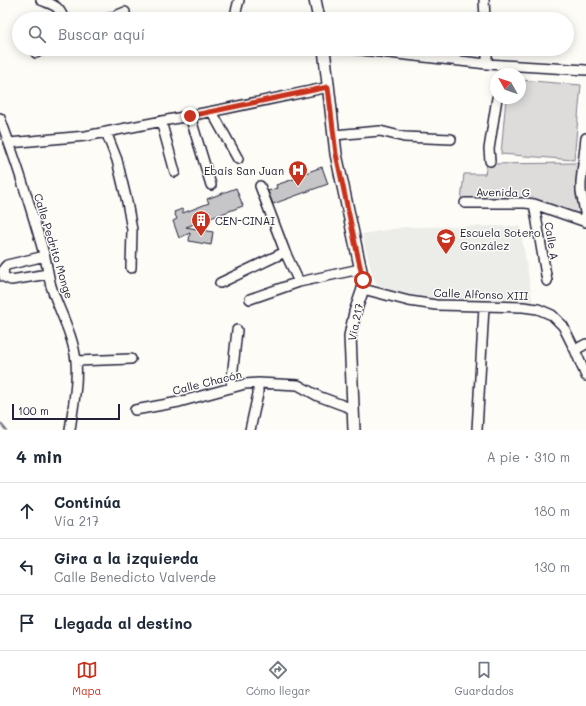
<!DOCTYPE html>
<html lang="es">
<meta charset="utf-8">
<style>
:root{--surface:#fff;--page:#f2f2f3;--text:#1f2937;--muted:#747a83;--line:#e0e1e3;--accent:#c8321e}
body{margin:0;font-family:Mali,sans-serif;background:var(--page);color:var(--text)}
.compass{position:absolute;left:490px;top:68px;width:36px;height:36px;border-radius:50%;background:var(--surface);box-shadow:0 2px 10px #0003;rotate:310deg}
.scale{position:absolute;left:12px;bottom:10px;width:108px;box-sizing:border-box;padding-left:4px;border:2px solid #22223b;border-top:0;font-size:11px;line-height:14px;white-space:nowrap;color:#22223b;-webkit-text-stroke:3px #fdfcf7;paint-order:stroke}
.stop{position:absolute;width:12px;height:12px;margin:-9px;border:3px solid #c8321e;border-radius:50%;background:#fff}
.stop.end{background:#c8321e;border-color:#fff;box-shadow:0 1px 4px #0008}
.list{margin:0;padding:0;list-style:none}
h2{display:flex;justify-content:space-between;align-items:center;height:52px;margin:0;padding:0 16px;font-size:17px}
h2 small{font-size:13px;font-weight:400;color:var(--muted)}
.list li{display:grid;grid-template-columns:26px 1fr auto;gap:12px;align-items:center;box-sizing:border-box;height:56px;padding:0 16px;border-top:1px solid var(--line)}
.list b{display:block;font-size:15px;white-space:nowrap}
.list p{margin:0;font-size:13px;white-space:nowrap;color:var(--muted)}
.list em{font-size:13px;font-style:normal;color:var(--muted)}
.icon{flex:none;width:22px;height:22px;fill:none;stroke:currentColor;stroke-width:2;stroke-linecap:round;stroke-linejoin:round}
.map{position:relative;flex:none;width:586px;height:430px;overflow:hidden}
.search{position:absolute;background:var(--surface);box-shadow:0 2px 10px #0003;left:12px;right:12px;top:12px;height:44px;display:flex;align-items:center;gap:10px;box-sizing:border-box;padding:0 14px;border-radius:22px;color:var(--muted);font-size:15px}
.sheet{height:220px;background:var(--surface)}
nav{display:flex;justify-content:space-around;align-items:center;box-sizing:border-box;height:56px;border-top:1px solid var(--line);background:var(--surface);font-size:11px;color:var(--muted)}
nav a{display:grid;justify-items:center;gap:2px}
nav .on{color:var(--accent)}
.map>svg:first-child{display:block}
.built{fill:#ecece9}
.park{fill:#dddcdb;stroke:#807f8b}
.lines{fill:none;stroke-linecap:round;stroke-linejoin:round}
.stream{stroke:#787885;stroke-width:2}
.building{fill:#c6c6c8;stroke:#22223b}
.minor-casing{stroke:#22223b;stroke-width:12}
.major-casing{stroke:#22223b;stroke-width:14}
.minor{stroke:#fdfcf7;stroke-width:9}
.major{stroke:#fdfcf7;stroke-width:11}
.route{stroke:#c8321e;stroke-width:5}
.labels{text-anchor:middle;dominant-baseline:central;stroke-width:3;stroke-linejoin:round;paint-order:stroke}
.poi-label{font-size:11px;fill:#22223b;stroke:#fdfcf7;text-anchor:start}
.street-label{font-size:11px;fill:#22223b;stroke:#fdfcf7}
</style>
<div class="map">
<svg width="586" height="430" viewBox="0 0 586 430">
<rect width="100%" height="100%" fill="#fdfcf7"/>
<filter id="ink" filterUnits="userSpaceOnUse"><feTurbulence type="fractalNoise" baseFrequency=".025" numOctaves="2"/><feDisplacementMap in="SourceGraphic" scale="8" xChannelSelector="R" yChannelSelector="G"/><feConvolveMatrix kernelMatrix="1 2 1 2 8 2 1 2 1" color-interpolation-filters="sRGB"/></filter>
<g filter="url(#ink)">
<!-- built -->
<path class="built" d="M520 226 533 304 432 301 385 291 377 284 373 277 362 234 405 227Z"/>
<!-- park -->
<path class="park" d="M520 80 581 85 574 160 501 154 506 98H520Z
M578 163 576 182V196L580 212 574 215 517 200H461L464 174H485L487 164Z"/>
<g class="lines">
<!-- stream -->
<path class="stream" d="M0 423 6 430"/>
</g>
<!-- building -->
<path class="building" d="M322 167 328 184 273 204 268 191 277 188 276 185 294 179V177Z
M236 188 243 206 186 227 213 232 211 245 189 241 190 233 179 238 173 221 177 219 174 212 182 209 183 213 209 203 207 199Z"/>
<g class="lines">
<!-- minor casing -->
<g class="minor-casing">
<path id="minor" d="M41 0C55 6 58 5 64 19
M484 0 485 19
M108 19 125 12
M234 19 239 0
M353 49 487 64 586 70
M487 49V64
M36 53 43 49
M212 112 238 159
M190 116 211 185
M0 118C17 163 31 208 44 254 47 264 48 275 51 286 59 311 73 334 76 361 78 384 73 407 70 430
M161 121 175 172
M106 132 117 160 127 202 132 230 131 268
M334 135 380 131 404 137 451 139
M586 138 581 182V191L586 218
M9 143 86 136 224 109 329 87
M490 161 489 149 497 98
M260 186 285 252 299 282 360 269
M465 203H525L534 204 586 222
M534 204 547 281
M45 256 7 265C3 268 3 271 4 277L11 280 48 274
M220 283 285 252
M363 289 409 301 436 305 523 307 538 309 552 315 563 326 575 350 586 376
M250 299 299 282
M575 350 586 344
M76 361 131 359
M231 388 237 330
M135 410 179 402 245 384 258 383 298 385 318 396 353 409
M250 430 258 394V383
M477 430 484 307"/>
</g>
<!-- major casing -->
<g class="major-casing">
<path id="major" d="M315 0 319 19
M324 49 336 154 363 280V289L355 312 350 336 354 430"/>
</g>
<!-- minor -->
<use href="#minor" class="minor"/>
<!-- major -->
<use href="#major" class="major"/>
</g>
</g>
<g class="lines" filter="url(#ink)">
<!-- route -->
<path class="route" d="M190 116 328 87 336 154 363 280"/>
</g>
<!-- icons -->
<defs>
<g id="hospital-pin" transform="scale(1)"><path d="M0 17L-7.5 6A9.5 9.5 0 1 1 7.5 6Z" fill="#c8321e" stroke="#fdfcf7"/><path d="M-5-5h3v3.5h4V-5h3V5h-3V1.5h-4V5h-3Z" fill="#fff"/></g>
<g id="building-pin" transform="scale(1)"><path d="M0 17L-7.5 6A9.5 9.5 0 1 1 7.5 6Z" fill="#c8321e" stroke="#fdfcf7"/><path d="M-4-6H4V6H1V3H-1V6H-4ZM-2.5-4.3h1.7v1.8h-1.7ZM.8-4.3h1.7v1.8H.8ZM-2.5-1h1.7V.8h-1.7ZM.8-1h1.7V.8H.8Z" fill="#fff"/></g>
<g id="school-pin" transform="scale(1)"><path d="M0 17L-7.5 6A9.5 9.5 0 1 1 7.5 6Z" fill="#c8321e" stroke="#fdfcf7"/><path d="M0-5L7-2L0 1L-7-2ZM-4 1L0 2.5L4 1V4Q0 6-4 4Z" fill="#fff"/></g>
</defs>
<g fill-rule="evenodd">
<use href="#hospital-pin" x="298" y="170"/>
<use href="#building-pin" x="201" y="220"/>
<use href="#school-pin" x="446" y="238"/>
</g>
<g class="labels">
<!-- poi labels -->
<g class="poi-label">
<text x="284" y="170" text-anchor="end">Ebais San Juan</text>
<text x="215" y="220">CEN-CINAI</text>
<text x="460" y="232">Escuela Sotero<tspan x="460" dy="13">González</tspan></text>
</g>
<!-- street labels -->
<g class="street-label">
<text transform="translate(503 192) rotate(1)">Avenida G</text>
<text transform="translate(552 241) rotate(81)">Calle A</text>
<text transform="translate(54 246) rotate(73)">Calle Pedrito Monge</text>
<text transform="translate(481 294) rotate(2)">Calle Alfonso XIII</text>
<text transform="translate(355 322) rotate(-78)">Vía 217</text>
<text transform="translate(207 382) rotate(-14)">Calle Chacón</text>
</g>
</g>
</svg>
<svg class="compass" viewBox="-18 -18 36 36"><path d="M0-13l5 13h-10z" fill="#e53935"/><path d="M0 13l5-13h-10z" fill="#747a83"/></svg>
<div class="scale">100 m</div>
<div class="stop" style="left:363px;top:280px"></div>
<div class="stop end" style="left:190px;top:116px"></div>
<div class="search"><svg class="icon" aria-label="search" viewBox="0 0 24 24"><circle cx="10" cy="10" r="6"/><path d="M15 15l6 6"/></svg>Buscar aquí</div>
</div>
<section class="sheet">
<h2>4 min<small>A pie · 310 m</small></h2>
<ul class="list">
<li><svg class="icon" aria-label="ahead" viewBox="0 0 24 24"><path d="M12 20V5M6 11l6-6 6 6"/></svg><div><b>Continúa</b><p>Vía 217</p></div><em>180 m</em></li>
<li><svg class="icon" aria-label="left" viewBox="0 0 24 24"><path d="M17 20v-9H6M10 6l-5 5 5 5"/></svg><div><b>Gira a la izquierda</b><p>Calle Benedicto Valverde</p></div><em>130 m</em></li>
<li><svg class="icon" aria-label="arrive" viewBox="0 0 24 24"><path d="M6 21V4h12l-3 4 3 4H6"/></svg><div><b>Llegada al destino</b></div></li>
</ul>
</section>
<nav>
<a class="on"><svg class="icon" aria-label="map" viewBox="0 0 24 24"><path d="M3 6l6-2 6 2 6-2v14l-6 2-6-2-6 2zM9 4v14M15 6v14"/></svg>Mapa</a>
<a><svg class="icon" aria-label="directions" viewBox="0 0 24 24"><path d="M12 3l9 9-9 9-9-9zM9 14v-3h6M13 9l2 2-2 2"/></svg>Cómo llegar</a>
<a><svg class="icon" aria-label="saved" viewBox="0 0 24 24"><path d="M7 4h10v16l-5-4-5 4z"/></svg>Guardados</a>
</nav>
